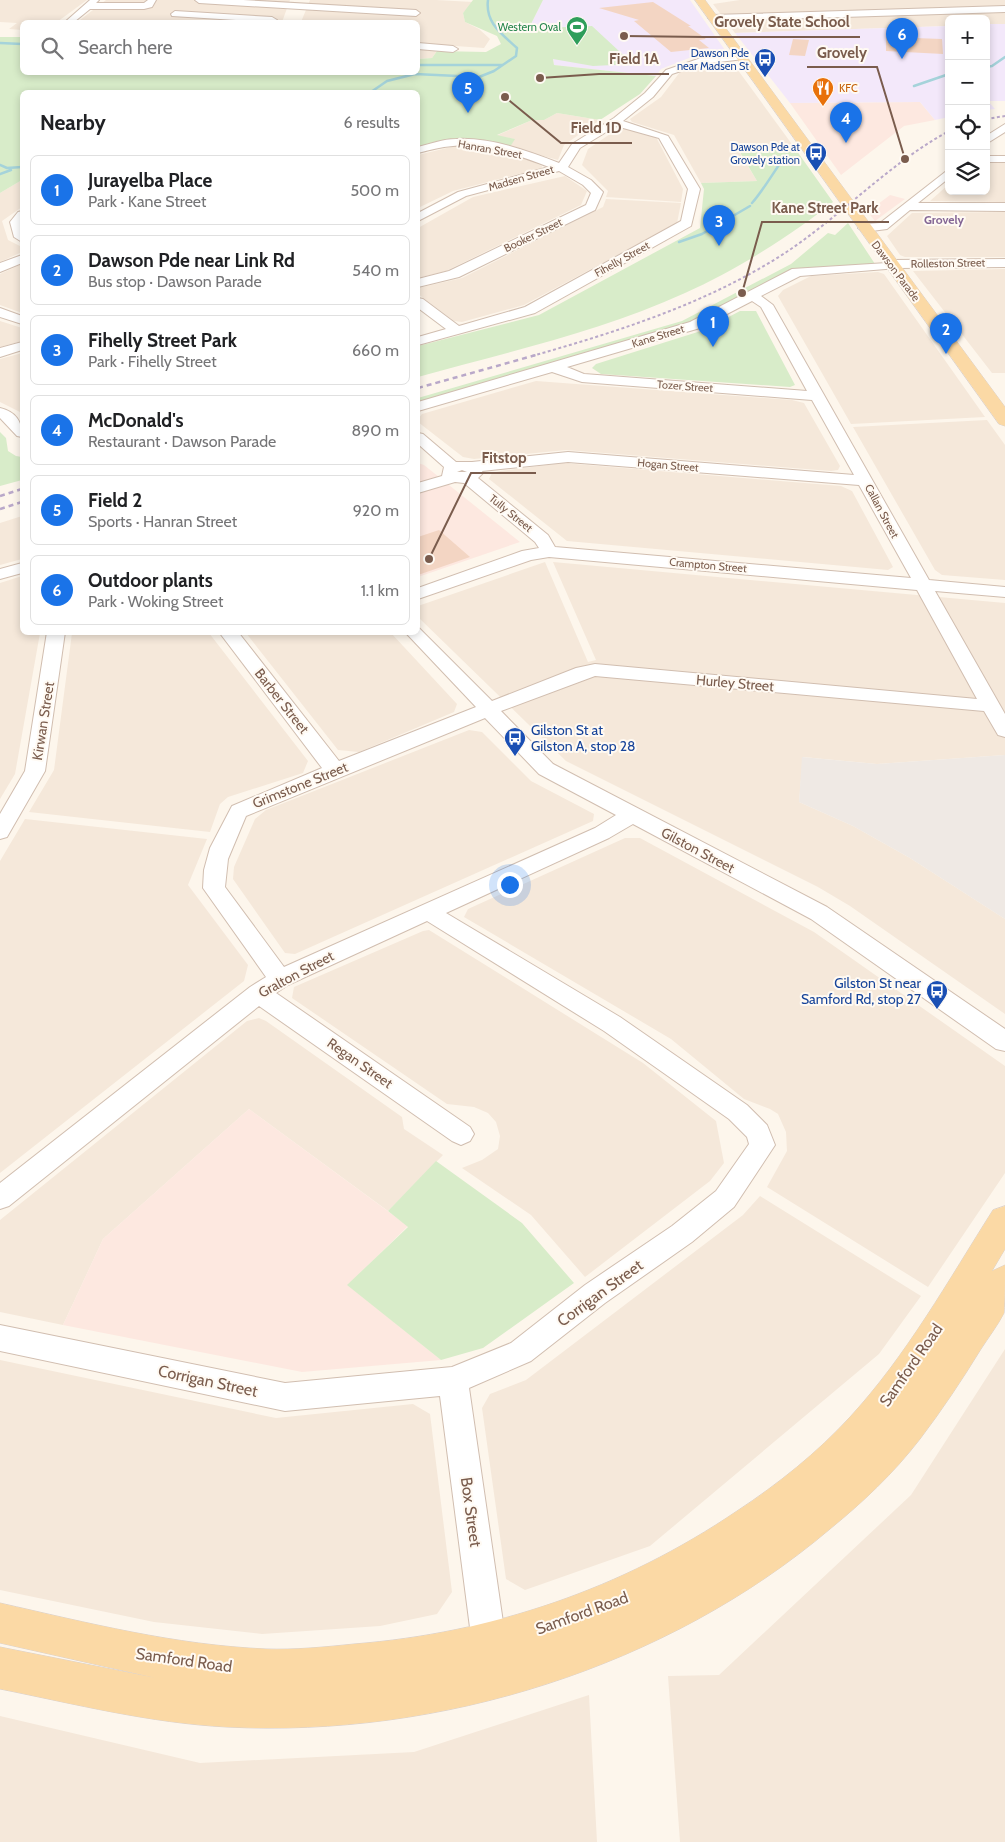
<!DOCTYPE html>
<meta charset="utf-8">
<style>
:root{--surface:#fff;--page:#f2f2f2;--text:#202124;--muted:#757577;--line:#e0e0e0;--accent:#1a73e8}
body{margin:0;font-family:Cabin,sans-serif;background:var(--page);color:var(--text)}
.controls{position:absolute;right:15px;top:15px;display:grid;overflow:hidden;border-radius:8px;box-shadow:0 2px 8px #0003}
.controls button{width:45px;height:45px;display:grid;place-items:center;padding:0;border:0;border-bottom:1px solid var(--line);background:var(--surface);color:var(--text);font:25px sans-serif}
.you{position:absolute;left:509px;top:884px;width:18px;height:18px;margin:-12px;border:4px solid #fff;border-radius:50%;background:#1a73e8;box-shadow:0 0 0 8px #1a73e833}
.badge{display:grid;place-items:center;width:32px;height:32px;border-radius:50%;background:var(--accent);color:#fff;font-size:16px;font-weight:700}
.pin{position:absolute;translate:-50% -41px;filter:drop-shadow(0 1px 2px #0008)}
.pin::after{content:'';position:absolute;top:26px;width:18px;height:15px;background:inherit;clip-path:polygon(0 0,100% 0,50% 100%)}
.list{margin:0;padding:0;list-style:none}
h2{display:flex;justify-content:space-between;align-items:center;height:65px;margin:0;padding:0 20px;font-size:21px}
h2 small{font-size:16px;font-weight:400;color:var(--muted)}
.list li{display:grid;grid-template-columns:32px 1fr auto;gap:15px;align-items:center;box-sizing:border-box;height:70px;margin:0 10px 10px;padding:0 10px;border:1px solid var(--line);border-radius:8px}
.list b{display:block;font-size:19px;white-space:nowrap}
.list p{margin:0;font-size:16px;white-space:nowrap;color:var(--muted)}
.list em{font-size:16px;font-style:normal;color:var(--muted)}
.icon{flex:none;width:28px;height:28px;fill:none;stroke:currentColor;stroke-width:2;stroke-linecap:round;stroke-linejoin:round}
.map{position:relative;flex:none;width:1005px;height:1842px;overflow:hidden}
.search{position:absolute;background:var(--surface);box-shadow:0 2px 8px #0003;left:20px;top:20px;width:400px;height:55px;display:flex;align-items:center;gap:12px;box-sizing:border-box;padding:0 18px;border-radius:8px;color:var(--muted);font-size:19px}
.panel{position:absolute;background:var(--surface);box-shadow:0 2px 8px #0003;left:20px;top:90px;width:400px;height:545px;border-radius:8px}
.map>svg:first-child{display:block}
.residential{fill:#f5e8da}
.commercial{fill:#fde8e0}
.industrial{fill:#efe9e4}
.education{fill:#f3e8fa}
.green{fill:#d8ecc9}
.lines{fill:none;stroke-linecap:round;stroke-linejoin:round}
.stream{stroke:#a5d3da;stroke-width:2.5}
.building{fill:#f3d5c3}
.minor-casing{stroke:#d1beb0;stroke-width:2}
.major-casing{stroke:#dad1cd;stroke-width:1}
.minor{fill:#fff;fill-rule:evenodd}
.major{fill:#fbd9a5;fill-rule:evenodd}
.rail-far1{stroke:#b9a8c9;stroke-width:2;stroke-dasharray:3 2.5;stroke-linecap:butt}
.rail{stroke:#b9a8c9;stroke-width:2.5;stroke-dasharray:5 4;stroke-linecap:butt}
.labels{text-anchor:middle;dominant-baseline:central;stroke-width:4;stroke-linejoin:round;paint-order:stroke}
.far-leisure-label{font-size:11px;fill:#27864d;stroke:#fffaf3;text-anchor:end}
.far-transit-label{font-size:11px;fill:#164399;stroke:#fffaf3;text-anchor:end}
.far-food-label{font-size:11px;fill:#c56008;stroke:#fffaf3;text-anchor:start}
.far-street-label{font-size:11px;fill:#7a5c4d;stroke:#fffaf3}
.far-neighbourhood-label{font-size:12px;font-weight:bold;fill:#846695;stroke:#fffaf3}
.street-label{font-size:14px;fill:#7a5c4d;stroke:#fffaf3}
.transit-label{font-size:14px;fill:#164399;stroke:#fffaf3;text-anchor:start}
.near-street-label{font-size:16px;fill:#7a5c4d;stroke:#fffaf3}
.leader{fill:none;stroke:#7a5c4d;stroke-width:2}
.callout-dot{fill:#7a5c4d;stroke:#fffaf3;stroke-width:2}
.callout-label{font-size:15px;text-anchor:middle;font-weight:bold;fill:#7a5c4d;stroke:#fffaf3;stroke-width:4;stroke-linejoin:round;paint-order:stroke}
</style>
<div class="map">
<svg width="1005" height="1842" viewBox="0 0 1005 1842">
<rect width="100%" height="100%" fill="#fdf6ec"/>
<!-- residential -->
<path class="residential" d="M0 0H87L57 22H22V30L9 29 17 23 0 22Z
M106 0H290L282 22H86L80 20Z
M310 0H436L473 2 463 13 465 22 479 29 490 39 484 48 441 45 432 58 418 59V22H301Z
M740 0H1005V24H986V19H949V26L735 33 713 4Z
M732 62 794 147 738 150 757 181 701 183 674 135 632 122 630 119 661 97 680 72 704 64Z
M557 113 600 120 564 145 558 160 510 147 514 139 496 136 532 120H544Z
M624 128 656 137 683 189 681 202 606 197 608 191 582 165 588 149 616 130Z
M455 146 529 160 542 166V168L453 191 418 208V155Z
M986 163H1005V202L930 201 949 184V191H986Z
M565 176 587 191 581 205 446 271 418 278V228L473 197Z
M22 180V207L2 221 8 240 22 247V252L0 262V193Z
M606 199 681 203 677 223 524 305 462 322 454 321 418 294V288L462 278 603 207Z
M1005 212V257H905L900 255 887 236 912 213Z
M22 264V313L0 305V274Z
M1005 269V373H992L913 271Z
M878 272 884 274 985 417 851 424 778 296 783 290 811 276Z
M0 321 22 328V341L0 347Z
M22 353V413L0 402V359Z
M536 381 792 400 804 403 840 466 838 470 831 471 566 450 474 459 463 457 418 422V419L422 414Z
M987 420 1005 445V580L942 575 935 570 853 427Z
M563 463 841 486 852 491 893 567 888 570 567 541 489 479 492 473 500 471Z
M22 516V559L0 565V523Z
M545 562 588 662 596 660 553 562 1005 603V755L877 764 803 757 799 802 853 826 910 858 1005 919V1014L850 906 818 887 566 761 418 617V606Z
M22 576V632L40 633 15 774 0 799V583Z
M72 633H209L308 761 303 773 228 797 220 804 210 832 29 812 54 770Z
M246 633H391L457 704 454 712 359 752 338 750Z
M469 730 482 732 531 781 594 814 593 821 295 954 285 953 233 879 234 867 255 819 266 810Z
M25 819 207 839 188 885 248 965 244 981 0 1173V861Z
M625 838H640L814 932 1005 1066V1173L928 1287 767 1187 787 1151 786 1132 778 1114 770 1109 744 1099 671 1039 464 917 468 909Z
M429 930 643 1063 716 1121 724 1163 710 1181 585 1277 531 1215 462 1168 482 1160 498 1149 500 1136 496 1122 488 1113 474 1107 447 1104 292 998 294 987 423 931Z
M259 1018 266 1021 402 1117 404 1129 443 1155 388 1211 249 1109 103 1239 63 1325 0 1312V1220L247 1021Z
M760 1196 921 1296 879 1354 650 1546 525 1590 506 1579 482 1408 490 1394 526 1380 743 1215Z
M1005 1349V1842H680L668 1676 719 1675 911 1495Z
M0 1360 276 1418 413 1404 430 1414 452 1592 437 1614 380 1626 262 1634 154 1622 0 1590Z
M589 1695 597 1842H0V1716L200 1763 414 1752Z"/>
<!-- commercial -->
<path class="commercial" d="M920 102 935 120 904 126 841 175 790 103Z
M890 195 905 199 875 221 863 206 874 207Z
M418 463 424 465 520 542 418 577Z
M249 1109 408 1226 348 1285 441 1360 302 1372 63 1325 103 1239Z"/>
<!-- industrial -->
<path class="industrial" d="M1005 755V919L910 858 853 826 799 802 802 757 877 764Z"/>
<!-- education -->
<path class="education" d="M543 0H690L727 53 689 58 661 69 656 76 554 65 553 58 528 30Z
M986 24H1005V101H988L995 109 986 110Z
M949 26V117L935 120 920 102 790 103 735 33Z"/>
<!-- green -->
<path class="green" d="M473 0H543L528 30 530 33 540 28 592 26 633 64 593 66 553 59 554 65 656 76 640 94 600 120 557 113 544 120H532L497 135 515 139 510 147 453 141 418 148V92H22V180L0 193V37H22V72H418V59L432 58 437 51 486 52 501 44 497 36 465 22 463 13Z
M794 147 833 202C793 234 737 270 685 293 600 332 507 352 418 377V346L539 315 700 228 704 189 701 183 757 181 738 149Z
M848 223 875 264 794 270 694 321 418 403V398L682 321 791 264 828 233 835 235Z
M740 311H756L795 385 790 387 601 374 592 368 596 364 704 330Z
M0 432 6 438 8 451 16 456 22 457V480L0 486Z
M436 1161 522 1223 574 1283 483 1348 441 1360 347 1285 408 1227 388 1211Z"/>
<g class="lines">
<!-- stream -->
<path class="stream" d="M0 43 22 44
M418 65H502
M986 67 992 66 1005 57
M914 86 949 74
M371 92 387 81 415 74 479 77 494 71 516 56 517 48C502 34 485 23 488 0
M0 165 7 168 22 167
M0 174 11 170
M752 203C765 188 774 171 786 155
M679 242 702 234 750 206"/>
</g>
<!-- building -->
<path class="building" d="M653 2 691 26H688L706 39 699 40 709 48 671 52 634 21 639 20 599 8Z
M886 37 942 39 943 54 886 51Z
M793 39 809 40 805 56 789 55Z
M439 530 470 557 418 575V537Z"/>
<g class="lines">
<!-- minor casing -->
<g class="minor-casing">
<path id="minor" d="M90 0H99L96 3H144L148 0H156L152 7 144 9H90L74 22H65Z
M195 0H243L416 10 420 13 416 16 199 3Z
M1005 6V12L713 21 708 18 713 15Z
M175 11 272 17 277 20 268 22 172 16 171 14Z
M418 43 453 46 458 49 453 52 418 49Z
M741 54 746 57 744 59 702 64 672 74 653 97 623 121 668 136 700 189 691 226 535 313 418 345V337L446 329 418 308V298L423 299 459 326 525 307 681 221 688 189 659 138 616 126 580 148 568 167 591 180 603 192 595 210 459 277 418 287V279L449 271 586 205 591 193 583 185 559 171 466 196 418 221V213L458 192 549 167C520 156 485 143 453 146 441 147 429 150 418 153V147C430 144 443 139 456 139 490 137 528 151 559 163L572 144 614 118 645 93 666 70 701 58Z
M1005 124V132L986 144V136Z
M986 156H1005V162H986Z
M949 169V178L918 203H1005V211L910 210 887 229 864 232 858 228 864 224 880 223Z
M22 211V242L14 237 10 222 18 212Z
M22 255V263L0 272V263Z
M1005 259V267L898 268 800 276 761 296 773 305 929 580 1005 587V597L935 591 1005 714V737L998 735 984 711 595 676 501 711 553 764 827 907 1005 1029V1051L996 1049 811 919 633 824 609 838 446 913 620 1017 747 1105 767 1125 775 1145 734 1207 692 1242 605 1303 531 1361 469 1388 506 1643 501 1655 489 1660 477 1655 472 1643 440 1396 285 1411 0 1351V1325L285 1383 452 1367 511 1343 585 1285 672 1226 716 1191 749 1144 747 1137 729 1119 604 1031 427 921 288 985 276 993 470 1127 474 1134 470 1141 461 1145 452 1141 259 1006 9 1206 0 1209V1183L250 987 266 977 203 888 204 870 210 848 232 806 322 768 219 632H238L339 761 476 707 405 632H418V627L492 701 576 668 595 664 977 699 917 590 549 557 531 560 418 599V588L522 551 539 548 535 542 464 483 455 482 418 493V483L442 476 444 467 418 444V433L423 434 456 462H472L568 452 854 475 812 400 582 382 552 372 418 411V402L690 322 792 269 887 263 892 260ZM752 301 761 307 807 391 584 374 567 367 700 328ZM568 462 859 485 911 578 555 547 548 535 478 478 483 473 482 471ZM462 470 467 472H457ZM485 718 539 774 616 815 595 828 284 967 225 887 228 859 246 816Z
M0 308 22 316V324L0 317Z
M22 342V350L0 357V348Z
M0 408C16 412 22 421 22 437L17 436 0 418Z
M22 563V573L0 579V569Z
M47 632H65L45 771 7 837 0 839V814L25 771Z"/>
</g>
<!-- major casing -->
<g class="major-casing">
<path id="major" d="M695 0H705L1005 407V426L999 424Z
M1005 1206V1249L992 1271 1005 1265C1005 1279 1005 1300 1004 1313 998 1325 988 1338 981 1349 962 1380 942 1410 920 1439 893 1474 863 1502 830 1529 667 1667 440 1738 227 1727 150 1723 75 1704 0 1689V1647L156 1678 0 1643V1603C88 1623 175 1645 266 1649 295 1650 325 1647 354 1644 492 1633 622 1589 737 1511 778 1484 817 1453 850 1417 907 1355 948 1281 993 1210Z"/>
</g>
<!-- minor -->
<use href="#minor" class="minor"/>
<!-- major -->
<use href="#major" class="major"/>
<!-- rail-far1 -->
<path class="rail-far1" d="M986 119 1005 116
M532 356C620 331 711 302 788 251 843 214 890 163 949 131"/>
<!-- rail -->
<path class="rail" d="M418 388 536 355
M0 496 22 489
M0 509 22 502"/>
</g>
<!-- icons -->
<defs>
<g id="stadium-pin" transform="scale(1.125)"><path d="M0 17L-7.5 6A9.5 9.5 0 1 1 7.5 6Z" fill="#2e9e5b" stroke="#fffaf3"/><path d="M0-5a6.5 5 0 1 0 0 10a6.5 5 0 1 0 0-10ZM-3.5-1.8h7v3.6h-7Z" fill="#fff"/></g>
<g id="bus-pin" transform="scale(1.125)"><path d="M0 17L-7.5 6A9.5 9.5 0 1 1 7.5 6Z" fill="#1a4fb4" stroke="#fffaf3"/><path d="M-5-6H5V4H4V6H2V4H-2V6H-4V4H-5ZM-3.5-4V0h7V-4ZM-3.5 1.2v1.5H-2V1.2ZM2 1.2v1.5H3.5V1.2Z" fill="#fff"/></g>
<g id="restaurant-pin" transform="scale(1.125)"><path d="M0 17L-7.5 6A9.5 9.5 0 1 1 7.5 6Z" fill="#e8710a" stroke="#fffaf3"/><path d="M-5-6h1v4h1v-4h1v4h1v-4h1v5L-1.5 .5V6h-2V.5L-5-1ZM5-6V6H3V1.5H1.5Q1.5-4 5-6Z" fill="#fff"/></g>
</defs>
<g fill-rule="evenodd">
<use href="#stadium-pin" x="577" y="27"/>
<use href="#bus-pin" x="765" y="59"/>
<use href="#restaurant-pin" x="823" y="88"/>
<use href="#bus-pin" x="816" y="153"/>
<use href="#bus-pin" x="515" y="738"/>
<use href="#bus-pin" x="937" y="991"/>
</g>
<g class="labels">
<!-- far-leisure labels -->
<g class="far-leisure-label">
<text x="561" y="27">Western Oval</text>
</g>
<!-- far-transit labels -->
<g class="far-transit-label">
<text x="749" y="53">Dawson Pde<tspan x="749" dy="13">near Madsen St</tspan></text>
<text x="800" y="147">Dawson Pde at<tspan x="800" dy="13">Grovely station</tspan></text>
</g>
<!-- far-food labels -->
<g class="far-food-label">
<text x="839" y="88">KFC</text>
</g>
<!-- far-street labels -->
<g class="far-street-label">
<text transform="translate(490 149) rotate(10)">Hanran Street</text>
<text transform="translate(521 178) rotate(-16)">Madsen Street</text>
<text transform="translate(533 235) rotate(-26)">Booker Street</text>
<text transform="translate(622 259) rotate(-29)">Fihelly Street</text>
<text transform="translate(948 263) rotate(-1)">Rolleston Street</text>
<text transform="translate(896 271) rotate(53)">Dawson Parade</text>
<text transform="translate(658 336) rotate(-17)">Kane Street</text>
<text transform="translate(685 386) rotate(4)">Tozer Street</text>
<text transform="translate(668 465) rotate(5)">Hogan Street</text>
<text transform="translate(882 511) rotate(62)">Callan Street</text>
<text transform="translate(511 513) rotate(39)">Tully Street</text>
<text transform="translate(708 565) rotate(5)">Crampton Street</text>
</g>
<!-- far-neighbourhood labels -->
<g class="far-neighbourhood-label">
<text x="944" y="219">Grovely</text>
</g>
<!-- street labels -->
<g class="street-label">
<text transform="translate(735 683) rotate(5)">Hurley Street</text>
<text transform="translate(282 701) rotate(52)">Barber Street</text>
<text transform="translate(43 721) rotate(-81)">Kirwan Street</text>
<text transform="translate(300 785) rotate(-22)">Grimstone Street</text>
<text transform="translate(698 850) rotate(28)">Gilston Street</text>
<text transform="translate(296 974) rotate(-28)">Gralton Street</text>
<text transform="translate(360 1063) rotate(35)">Regan Street</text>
</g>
<!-- transit labels -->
<g class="transit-label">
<text x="531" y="730">Gilston St at<tspan x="531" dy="16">Gilston A, stop 28</tspan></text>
<text x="921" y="983" text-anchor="end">Gilston St near<tspan x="921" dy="16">Samford Rd, stop 27</tspan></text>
</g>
<!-- near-street labels -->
<g class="near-street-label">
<text transform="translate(600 1293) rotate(-36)">Corrigan Street</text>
<text transform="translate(911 1365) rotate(-55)">Samford Road</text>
<text transform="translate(208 1381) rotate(12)">Corrigan Street</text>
<text transform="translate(471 1512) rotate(82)">Box Street</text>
<text transform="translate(582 1613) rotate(-20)">Samford Road</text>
<text transform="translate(184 1660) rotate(8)">Samford Road</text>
</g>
</g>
<!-- callouts -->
<path class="leader" d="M624 36L704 37H860M905 159L877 67H807M540 78L599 74H669M505 97L561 143H632M742 293L762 222H889M429 559L471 473H536"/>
<g class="callout-dot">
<circle cx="624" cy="36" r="5"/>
<circle cx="905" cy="159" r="5"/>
<circle cx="540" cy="78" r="5"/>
<circle cx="505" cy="97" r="5"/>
<circle cx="742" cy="293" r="5"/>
<circle cx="429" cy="559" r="5"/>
</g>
<g class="callout-label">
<text x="782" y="27">Grovely State School</text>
<text x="842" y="58">Grovely</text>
<text x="634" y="64">Field 1A</text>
<text x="596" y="133">Field 1D</text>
<text x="825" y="213">Kane Street Park</text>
<text x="504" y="463">Fitstop</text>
</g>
</svg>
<div class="controls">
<button>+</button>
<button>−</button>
<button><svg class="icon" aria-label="locate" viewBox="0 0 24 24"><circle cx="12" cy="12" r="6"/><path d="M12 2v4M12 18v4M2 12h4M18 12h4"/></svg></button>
<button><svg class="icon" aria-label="layers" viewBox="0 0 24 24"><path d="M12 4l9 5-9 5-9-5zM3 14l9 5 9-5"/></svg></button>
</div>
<div class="you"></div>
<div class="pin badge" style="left:713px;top:347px">1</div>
<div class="pin badge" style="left:946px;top:354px">2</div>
<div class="pin badge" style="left:719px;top:246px">3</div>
<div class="pin badge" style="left:846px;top:143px">4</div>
<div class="pin badge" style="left:468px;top:113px">5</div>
<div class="pin badge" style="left:902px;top:59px">6</div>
<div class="search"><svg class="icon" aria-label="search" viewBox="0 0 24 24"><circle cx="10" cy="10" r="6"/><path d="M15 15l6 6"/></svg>Search here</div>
<section class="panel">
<h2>Nearby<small>6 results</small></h2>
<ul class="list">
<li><span class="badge">1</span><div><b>Jurayelba Place</b><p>Park · Kane Street</p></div><em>500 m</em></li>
<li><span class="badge">2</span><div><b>Dawson Pde near Link Rd</b><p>Bus stop · Dawson Parade</p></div><em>540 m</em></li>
<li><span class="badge">3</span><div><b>Fihelly Street Park</b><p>Park · Fihelly Street</p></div><em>660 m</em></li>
<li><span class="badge">4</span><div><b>McDonald's</b><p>Restaurant · Dawson Parade</p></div><em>890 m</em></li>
<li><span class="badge">5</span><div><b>Field 2</b><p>Sports · Hanran Street</p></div><em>920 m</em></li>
<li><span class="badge">6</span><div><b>Outdoor plants</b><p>Park · Woking Street</p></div><em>1.1 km</em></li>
</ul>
</section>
</div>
